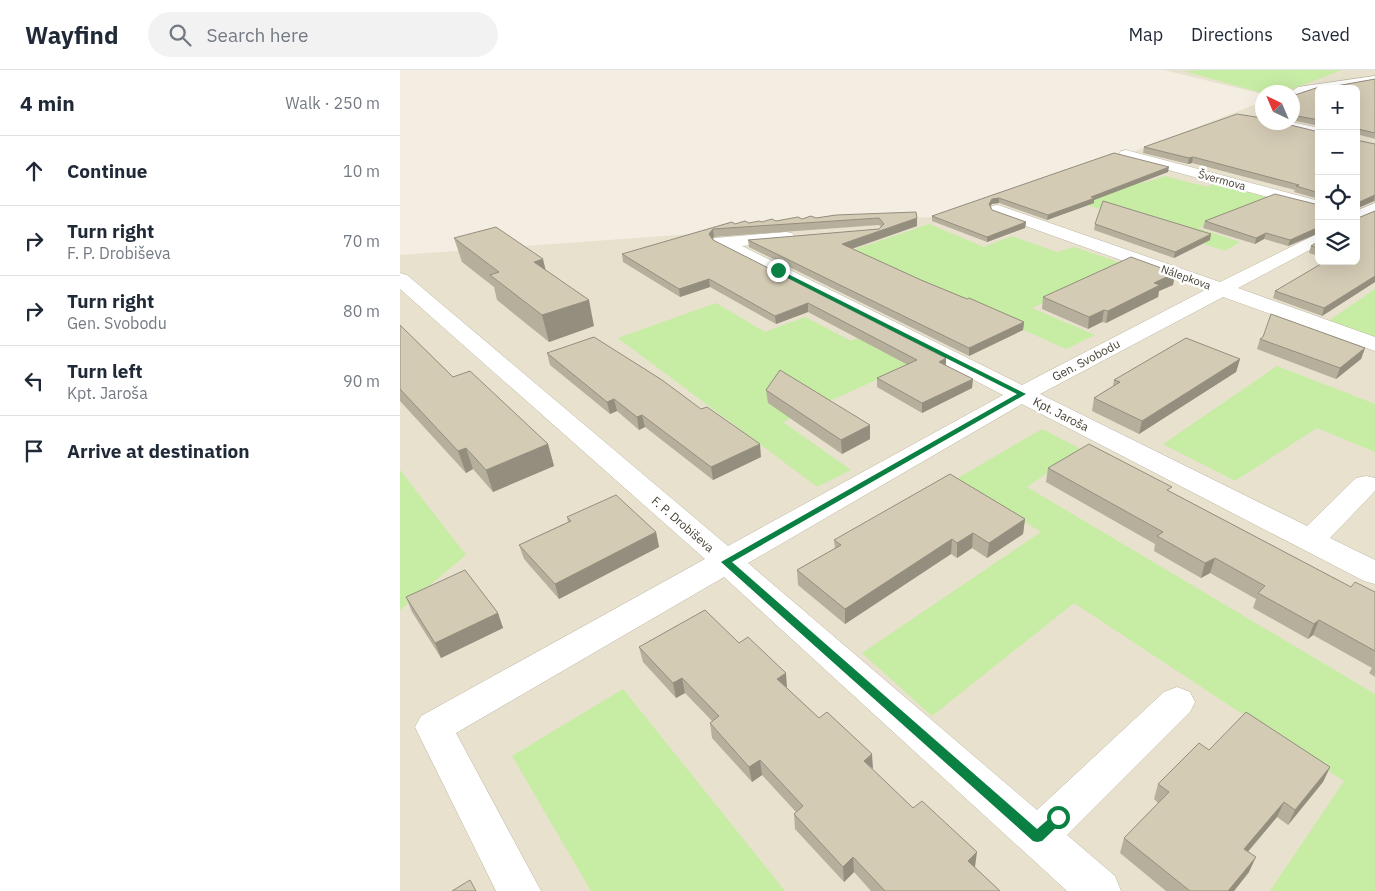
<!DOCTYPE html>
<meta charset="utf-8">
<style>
:root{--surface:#fff;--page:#f2f2f3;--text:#1f2937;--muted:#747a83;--line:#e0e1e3}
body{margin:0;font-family:"IBM Plex Sans",sans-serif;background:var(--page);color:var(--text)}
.controls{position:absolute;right:15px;top:15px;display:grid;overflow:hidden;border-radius:8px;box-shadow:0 5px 20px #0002}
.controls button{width:45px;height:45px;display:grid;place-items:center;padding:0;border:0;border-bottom:1px solid var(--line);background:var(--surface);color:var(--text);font:25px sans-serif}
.compass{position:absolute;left:855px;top:15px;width:45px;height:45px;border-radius:50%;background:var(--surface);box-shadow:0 5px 20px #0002;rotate:316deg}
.stop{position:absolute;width:15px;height:15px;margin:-11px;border:4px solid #0b8043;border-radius:50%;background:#fff}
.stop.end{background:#0b8043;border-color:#fff;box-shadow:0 1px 5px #0008}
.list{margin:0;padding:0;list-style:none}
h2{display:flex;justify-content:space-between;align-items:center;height:65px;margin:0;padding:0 20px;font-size:21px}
h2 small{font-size:16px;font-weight:400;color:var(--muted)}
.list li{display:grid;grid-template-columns:32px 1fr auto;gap:15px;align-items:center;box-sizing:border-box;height:70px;padding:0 20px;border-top:1px solid var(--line)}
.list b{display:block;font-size:19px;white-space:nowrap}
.list p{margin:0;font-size:16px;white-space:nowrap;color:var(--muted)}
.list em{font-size:16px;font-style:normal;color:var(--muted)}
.icon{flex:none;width:28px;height:28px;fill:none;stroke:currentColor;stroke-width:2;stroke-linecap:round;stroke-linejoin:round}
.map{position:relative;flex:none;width:975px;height:821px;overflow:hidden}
header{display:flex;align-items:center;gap:30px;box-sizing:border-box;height:70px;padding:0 25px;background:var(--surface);border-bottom:1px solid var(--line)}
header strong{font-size:24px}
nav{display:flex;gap:28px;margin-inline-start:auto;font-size:18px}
.search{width:350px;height:45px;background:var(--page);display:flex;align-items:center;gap:12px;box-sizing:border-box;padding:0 18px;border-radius:28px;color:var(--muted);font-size:19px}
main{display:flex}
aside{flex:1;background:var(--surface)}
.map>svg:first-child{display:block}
.residential{fill:#e7e1ce;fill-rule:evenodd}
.green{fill:#c7eca4}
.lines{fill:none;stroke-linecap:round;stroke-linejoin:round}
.minor-casing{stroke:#beb7a3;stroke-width:1}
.minor{fill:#fff;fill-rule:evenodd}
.wall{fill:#b6af9c}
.shaded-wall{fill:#948e7f}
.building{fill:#d4cbb5;stroke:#948e7f}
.route{fill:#0b8043}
.labels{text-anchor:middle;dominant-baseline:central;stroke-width:5;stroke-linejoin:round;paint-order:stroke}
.far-street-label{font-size:11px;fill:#443e31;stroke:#fff}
.street-label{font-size:12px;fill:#443e31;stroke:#fff}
</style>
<header>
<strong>Wayfind</strong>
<div class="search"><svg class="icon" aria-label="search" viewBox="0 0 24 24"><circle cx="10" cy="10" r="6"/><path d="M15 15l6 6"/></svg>Search here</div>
<nav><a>Map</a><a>Directions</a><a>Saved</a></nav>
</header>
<main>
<aside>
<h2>4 min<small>Walk · 250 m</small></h2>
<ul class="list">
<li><svg class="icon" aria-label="ahead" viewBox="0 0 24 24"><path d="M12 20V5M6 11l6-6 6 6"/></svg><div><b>Continue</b></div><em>10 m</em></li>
<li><svg class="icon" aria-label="right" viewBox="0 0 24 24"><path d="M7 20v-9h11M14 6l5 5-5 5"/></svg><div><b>Turn right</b><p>F. P. Drobiševa</p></div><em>70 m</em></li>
<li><svg class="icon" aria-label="right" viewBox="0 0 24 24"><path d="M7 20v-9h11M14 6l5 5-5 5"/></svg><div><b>Turn right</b><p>Gen. Svobodu</p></div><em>80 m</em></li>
<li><svg class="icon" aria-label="left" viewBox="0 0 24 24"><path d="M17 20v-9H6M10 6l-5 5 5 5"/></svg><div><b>Turn left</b><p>Kpt. Jaroša</p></div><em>90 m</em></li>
<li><svg class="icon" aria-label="arrive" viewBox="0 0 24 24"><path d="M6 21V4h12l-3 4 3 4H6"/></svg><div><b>Arrive at destination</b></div></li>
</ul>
</aside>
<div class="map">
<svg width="975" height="821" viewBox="0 0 975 821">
<rect width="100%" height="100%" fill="#f3eee1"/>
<!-- residential -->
<path class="residential" d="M764 0H975V821H0V185L571 144 862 32V52H892V22H862V24ZM919 19H956V191H919Z"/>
<!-- green -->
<path class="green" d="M806 0H942L885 22 862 23 784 1Z
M692 99 743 113 765 106 807 117 817 113 868 127 798 158 840 172 825 181 639 119Z
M529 154 584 177 612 166 657 182 674 177 727 195 632 238 695 265 666 279 447 182Z
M975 219V268L927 252Z
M316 233 365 262 405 247 451 271 473 261 525 288 383 352 451 400 417 417 218 268Z
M877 296 975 334V382L917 358 835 411 763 374Z
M642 359 681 379 627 417 975 624V821H870L944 711 674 533 532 646 462 583 641 462 556 409Z
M0 400 66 485 0 540Z
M223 619 385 821H191L112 686Z"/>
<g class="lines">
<!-- minor casing -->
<g class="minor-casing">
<path id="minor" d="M975 6V12L934 19H919V21L898 25 892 21 898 17Z
M871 52H892L919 58V66L872 55Z
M726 80 919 131V141L721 87 719 84 721 81Z
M975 133V145L956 153V141Z
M598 135 820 212 919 163V175L838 218 975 267V281L823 227 640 324 907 456 956 408 966 406 975 408V421L930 468 975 490V514L964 511 622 334 348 493 637 740 764 622 777 617 790 622 795 632 790 642 667 765 715 806 721 821H667L324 507 56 663 141 821H96L15 657 21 646 305 489 0 219V203L7 205 328 476 603 325 315 176 312 172 315 168 386 162 392 163 395 167 392 171 342 176 622 315 805 220 592 144 590 140 592 136Z"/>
</g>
<!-- minor -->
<use href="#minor" class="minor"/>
</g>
<!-- wall -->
<path class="wall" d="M975 9V69L956 64V19H919V56L892 50V26L922 16H936Z
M862 35V44L857 42 858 37Z
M862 52 919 62V129L894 122 895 120 792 93 788 94 743 83 744 77Z
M956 70 975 74V132L974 131 957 138 958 148 975 141V212L922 246 873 228 875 221 956 191Z
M714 83 768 102 694 130V133L647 150 599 133 592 134 590 137 592 140 626 152 625 158 587 172 532 151V146Z
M919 135V163L888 176 864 169 855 174 803 158 805 151Z
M436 145 517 148V156L452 179 521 210 624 252 623 260 569 286 349 177 348 170 479 159 481 157 479 155 314 167 312 169 313 170 546 295 572 318 522 343 477 317V308L508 295 408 242 376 254 310 217 280 227 223 192 222 184 332 152 335 154 349 153 416 148Z
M695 154 810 170 774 188 694 160Z
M54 168 145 200 194 256 149 272 97 230 94 217 62 192Z
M919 171V186L909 183 911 176Z
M775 203 773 215 759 221 758 227 706 253 702 252 688 259 642 239 643 227Z
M0 255 53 307 148 374 154 396 93 422 73 399 66 403 0 331Z
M860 269 965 278 961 289 936 309 857 279Z
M147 283 361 387 313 410 245 357 239 360 217 341 210 344 150 295Z
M840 289 836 302 739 364 692 341 694 328 713 316 714 310Z
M366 320 470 369 442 384 368 333Z
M648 398 771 422 951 517 975 522V607L969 603 972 598 913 565 908 569 853 538 856 529 810 503 801 508 754 481 755 474 646 412Z
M167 447 256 462 259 477 159 529 124 489 119 475 168 452Z
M625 449 623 464 587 488 572 478 557 488 551 484 445 554 398 515 397 500 435 478 434 470Z
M6 527 98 543 103 558 41 588 12 542Z
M239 577 387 618 575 797 600 821H471L454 802 444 812 395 759 394 744 396 742 362 705 352 712 312 668 310 653 312 651 285 623 276 628 243 592Z
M809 680 930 697 923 712 888 755 877 747 848 782 849 802 834 821H766L720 783 724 768 758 733 754 729 758 714Z"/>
<!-- shaded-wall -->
<path class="shaded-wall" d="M793 87 792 93 788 94 789 88Z
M769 97 768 102 694 130V133L647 150 648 145 691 127Z
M975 125 974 131 956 139 957 133Z
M599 128V133L592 134 588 139 589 134 592 129Z
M517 148V156L442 182V174Z
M626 152 625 158 587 172V167Z
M919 157V163L888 176 890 170Z
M313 159 314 167 310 172 309 164Z
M866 163 864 169 855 174 856 168Z
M811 164 810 170 774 188 775 182Z
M143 189 149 214 134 192Z
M775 203 773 215 759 221 758 227 706 253 708 241 754 213Z
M975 206V212L922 246 924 238Z
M309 209 310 217 280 227 279 219Z
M189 230 194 256 149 272 142 245Z
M408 233V242L376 254 375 246Z
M704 240 702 252 688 259 689 247Z
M624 252 623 260 569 286V278Z
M965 278 961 289 936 309 940 298Z
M546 288V297L539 292Z
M840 289 836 302 739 364 742 351Z
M573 309 572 318 522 343V333Z
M214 329 217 341 210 344 207 332Z
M242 345 245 357 239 360 237 347Z
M470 355V369L442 384 441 370Z
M148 374 154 396 93 422 86 400Z
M360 374 361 387 313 410 311 397Z
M66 378 73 399 66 403 58 381Z
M625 449 623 464 587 488 589 473Z
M256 462 259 477 159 529 155 514Z
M573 463 572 478 557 488V473Z
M552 469 551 484 445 554V539Z
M815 488 810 503 801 508 805 493Z
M98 543 103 558 41 588 35 573Z
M919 550 913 565 908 569 914 554Z
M386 603 387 618 377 609Z
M282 608 285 623 276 628 273 613Z
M472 684 473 699 464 691Z
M360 690 362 705 352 712 349 697Z
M930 697 923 712 888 755 895 740Z
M884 732 877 747 837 794 844 779Z
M577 782 575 797 566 805 568 791Z
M453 787 454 802 444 812 443 797Z
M856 787 849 802 834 821H828Z"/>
<!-- building -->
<path class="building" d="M975 9V63L958 59 956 60V19H919V50L892 45V26L922 16H936Z
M837 44 862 48V52H878L919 62V123L896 116 899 115 793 87 789 88 744 77Z
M956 69V70L975 74V125L957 133 958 148 975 141V206L924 238 875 221 926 191H956Z
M714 83 769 97 691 127 695 128 648 145 599 128 592 129 589 134 592 140 626 152 587 167 532 146Z
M875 124 919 135V157L890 170 866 163 856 168 805 151Z
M703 131 811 164 775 182 695 154Z
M516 142 517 148 442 174 521 210 567 229 569 228 624 252 569 278 348 170 479 159 484 154 479 148 313 159 309 164 313 170 546 288 539 292 573 309 522 333 477 308 517 290 408 233 375 246 309 209 279 219 222 184 332 152 335 154 345 151 349 153 359 151 362 152 372 149 376 151 398 147 402 149 411 146 416 148 436 145Z
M96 157 143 189 134 192 189 230 142 245 90 205 99 202 54 168Z
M919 171V178L911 176Z
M731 187 775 203 754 213 760 215 708 241 704 240 689 247 643 227Z
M871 244 965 278 940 298 860 269 863 267Z
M0 255 53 307 70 301 148 374 86 400 66 378 58 381 0 319Z
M194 267 262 310 301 339 307 337 360 374 311 397 242 345 237 347 214 329 207 332 147 283Z
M786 268 840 289 742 351 694 328 720 312 714 310Z
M380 300 470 355 441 370 366 320Z
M689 374 772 417 767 420 951 517 955 512 975 522V581L919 550 914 554 858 523 865 516 815 488 805 493 757 466 763 462 648 398Z
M550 404 625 449 589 473 573 463 557 473 552 469 445 539 397 500 441 475 434 470Z
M216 425 256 462 155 514 119 475 171 451 167 447Z
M65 500 98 543 35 573 6 527Z
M305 540 339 573 348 567 386 603 377 609 419 648 427 642 472 684 464 691 513 738 522 731 577 782 568 791 600 821H485L453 787 443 797 394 744 403 736 360 690 349 697 310 653 319 646 282 608 273 613 239 577Z
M846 642 930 697 895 740 884 732 844 779 856 787 828 821H790L724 768 769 722 758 714 799 673 809 680Z
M70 810 76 821H52Z"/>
<!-- route -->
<path class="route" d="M378 199 626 324 332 492 637 759 658 741 663 743 664 747 663 751 642 771 637 772 633 771 321 492 617 324 376 202Z"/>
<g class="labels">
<!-- far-street labels -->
<g class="far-street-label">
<text transform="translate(822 110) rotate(15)">Švermova</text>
<text transform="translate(786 207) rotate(20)">Nálepkova</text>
</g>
<!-- street labels -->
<g class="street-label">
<text transform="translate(686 290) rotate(-28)">Gen. Svobodu</text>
<text transform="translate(661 344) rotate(27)">Kpt. Jaroša</text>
<text transform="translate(283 454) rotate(41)">F. P. Drobiševa</text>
</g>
</g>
</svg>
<div class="controls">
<button>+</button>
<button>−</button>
<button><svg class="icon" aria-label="locate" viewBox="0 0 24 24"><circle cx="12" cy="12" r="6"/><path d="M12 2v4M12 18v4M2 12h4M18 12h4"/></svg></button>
<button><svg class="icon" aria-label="layers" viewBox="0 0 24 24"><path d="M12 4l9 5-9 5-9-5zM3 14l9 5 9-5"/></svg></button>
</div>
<svg class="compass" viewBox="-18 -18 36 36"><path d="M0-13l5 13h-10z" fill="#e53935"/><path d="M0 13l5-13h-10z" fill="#747a83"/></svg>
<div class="stop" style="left:658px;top:747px"></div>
<div class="stop end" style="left:378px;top:200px"></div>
</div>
</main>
